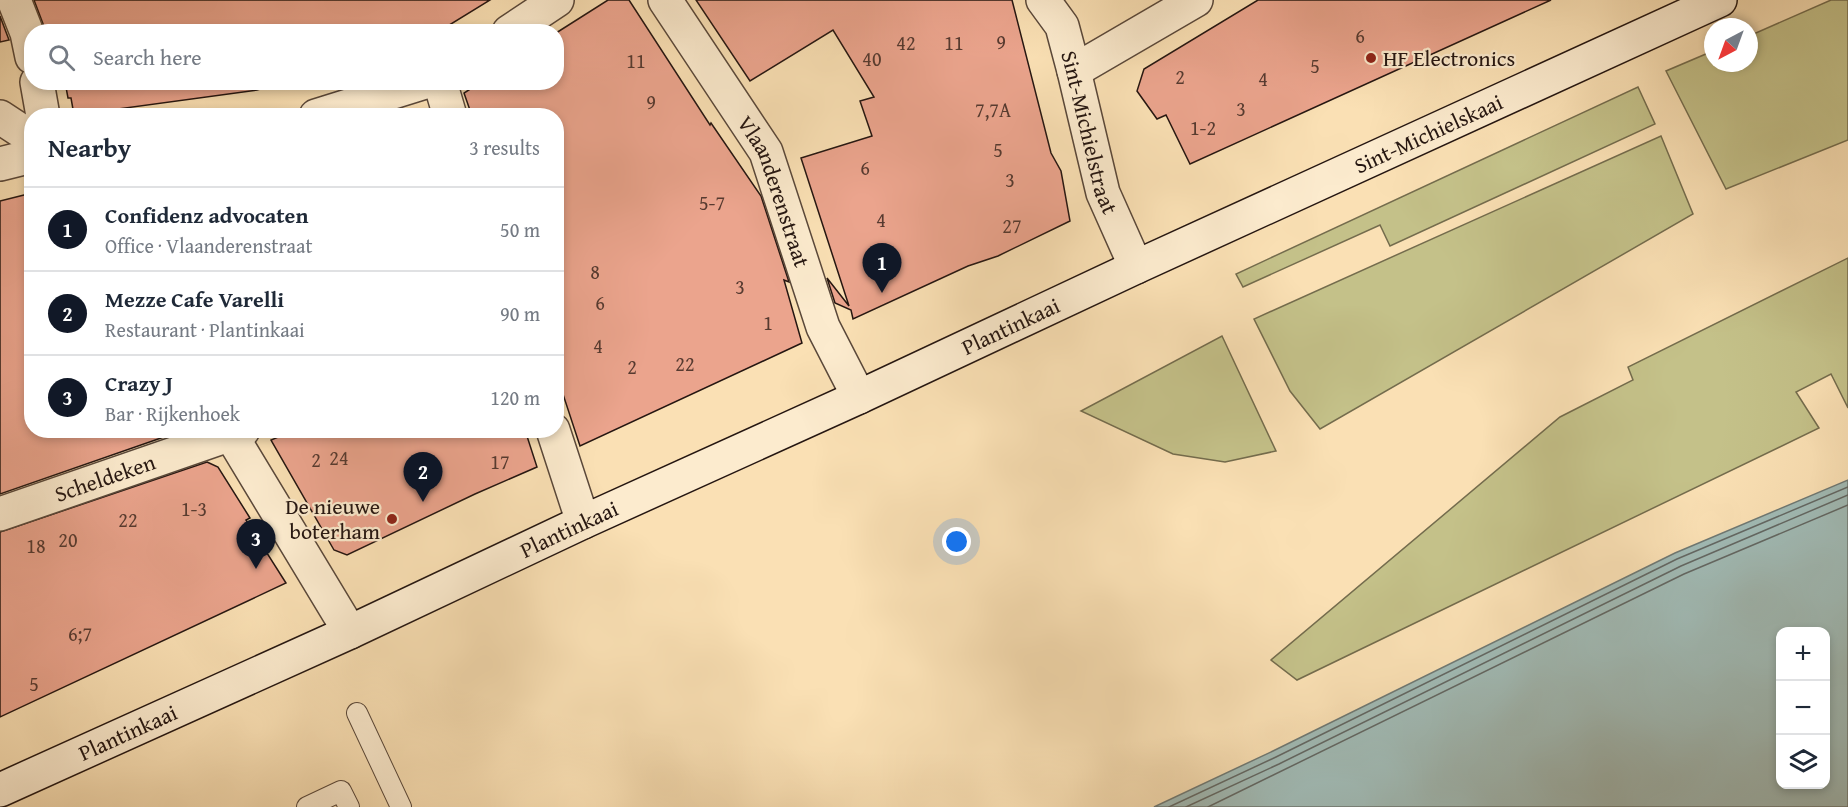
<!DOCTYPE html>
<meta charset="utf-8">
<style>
:root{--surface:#fff;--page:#f2f2f3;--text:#1f2937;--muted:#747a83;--line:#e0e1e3;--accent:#111827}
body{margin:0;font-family:"Gentium Book Plus",serif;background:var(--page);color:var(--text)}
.controls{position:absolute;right:18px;bottom:18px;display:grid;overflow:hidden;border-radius:12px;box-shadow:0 3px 9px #0003}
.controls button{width:54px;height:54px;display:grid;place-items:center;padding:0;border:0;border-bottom:2px solid var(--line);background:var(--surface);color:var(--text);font:30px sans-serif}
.compass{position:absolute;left:1704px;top:18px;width:54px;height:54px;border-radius:50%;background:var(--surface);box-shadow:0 3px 9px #0003;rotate:221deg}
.you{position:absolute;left:957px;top:542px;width:21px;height:21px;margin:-15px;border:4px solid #fff;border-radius:50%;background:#1a73e8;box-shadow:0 0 0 9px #1a73e833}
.badge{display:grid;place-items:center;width:39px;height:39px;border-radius:50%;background:var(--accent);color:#fff;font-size:20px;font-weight:700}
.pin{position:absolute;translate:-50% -50px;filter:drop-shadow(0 2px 3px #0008)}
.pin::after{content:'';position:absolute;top:32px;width:21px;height:18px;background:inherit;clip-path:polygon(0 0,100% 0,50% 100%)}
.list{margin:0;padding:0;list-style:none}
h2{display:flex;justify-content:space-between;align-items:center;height:78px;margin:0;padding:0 24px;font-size:26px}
h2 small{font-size:20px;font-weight:400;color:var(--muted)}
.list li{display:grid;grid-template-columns:39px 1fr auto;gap:18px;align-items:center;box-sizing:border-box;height:84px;padding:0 24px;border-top:2px solid var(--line)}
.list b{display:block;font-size:22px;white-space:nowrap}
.list p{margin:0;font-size:20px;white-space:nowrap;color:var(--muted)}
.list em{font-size:20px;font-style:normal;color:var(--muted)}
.icon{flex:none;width:33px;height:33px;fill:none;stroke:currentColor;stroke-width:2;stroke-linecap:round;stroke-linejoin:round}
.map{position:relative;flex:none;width:1848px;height:807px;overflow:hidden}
.search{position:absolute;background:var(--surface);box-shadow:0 3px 9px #0003;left:24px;top:24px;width:540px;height:66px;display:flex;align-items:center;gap:15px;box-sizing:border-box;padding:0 21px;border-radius:24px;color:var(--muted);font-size:22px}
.panel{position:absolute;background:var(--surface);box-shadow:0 3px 9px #0003;left:24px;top:108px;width:540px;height:330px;border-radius:24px}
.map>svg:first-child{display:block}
.green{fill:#c4c189;stroke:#746c4d;stroke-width:1.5}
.water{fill:#a1bbb6;stroke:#6f7974;stroke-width:1.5;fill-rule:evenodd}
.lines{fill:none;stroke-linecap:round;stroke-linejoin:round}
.shore{stroke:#636864;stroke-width:1.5}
.building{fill:#eba48d;stroke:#251611;stroke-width:1.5}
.lane-casing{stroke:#5a483a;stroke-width:22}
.street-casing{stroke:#5a483a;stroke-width:36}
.secondary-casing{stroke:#251611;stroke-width:36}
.lane{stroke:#fcebce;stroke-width:20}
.street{stroke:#fcebce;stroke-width:33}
.secondary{stroke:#fcebce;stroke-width:33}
.poi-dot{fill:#8f2418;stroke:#fcebce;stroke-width:2}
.labels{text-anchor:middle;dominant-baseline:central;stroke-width:4.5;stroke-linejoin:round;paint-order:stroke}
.number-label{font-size:20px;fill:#563a30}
.poi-label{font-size:22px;fill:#251611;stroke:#fcebce;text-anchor:start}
.street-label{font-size:22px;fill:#251611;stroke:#fcebce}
</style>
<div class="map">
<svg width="1848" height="807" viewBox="0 0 1848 807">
<rect width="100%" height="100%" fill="#fae0b4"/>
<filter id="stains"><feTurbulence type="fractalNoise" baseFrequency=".00333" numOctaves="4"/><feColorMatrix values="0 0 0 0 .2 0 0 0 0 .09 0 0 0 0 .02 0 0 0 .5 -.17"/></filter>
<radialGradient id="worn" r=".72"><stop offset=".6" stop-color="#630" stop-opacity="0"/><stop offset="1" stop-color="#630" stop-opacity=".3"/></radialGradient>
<!-- green -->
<path class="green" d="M1831 0H1848V140L1726 189 1666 71 1713 51V63H1749V36Z
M1638 87 1655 124 1390 246 1380 225 1243 287 1236 274Z
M1661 136 1693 214 1320 429 1290 391 1254 319Z
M1848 258V408L1831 374 1796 392 1819 428 1297 680 1271 660 1560 417 1633 380 1628 367Z
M1222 336 1276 451 1225 462 1173 454 1081 411Z"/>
<!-- water -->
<path class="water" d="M1848 480V807H1154L1273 751 1675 553ZM1780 632H1826V784H1780Z"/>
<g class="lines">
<!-- shore -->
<path class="shore" d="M1169 807 1276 757 1677 559 1848 487
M1186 807 1279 764 1681 566 1848 495
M1208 807 1684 574 1848 505"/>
</g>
<!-- building -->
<path class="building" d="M34 0H490L438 32H57L56 26 45 29Z
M608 0H629L710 125 711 123 761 196 789 282 784 280 802 343 580 446 556 373V116H472L464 93 481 82H556V33Z
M696 0H1012L1051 153 1061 171 1070 221 998 256 968 266 853 319 851 310 835 303 827 278 849 306 801 158 872 136 860 101 874 97 833 30 750 81Z
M1258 0H1551L1190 164 1166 115 1157 119 1137 91 1144 69Z
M0 16 9 40 0 42Z
M65 82H285L257 90 74 115 71 98H68Z
M32 193V430H184L0 494V201Z
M295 430H525L537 467 475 494 347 555 334 550 271 440Z
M207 462 218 467 250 518 246 520 286 583 0 717V532Z"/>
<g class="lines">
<!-- lane casing -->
<g class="lane-casing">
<path id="lane" d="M357 713 401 807
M307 807 341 791 349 807"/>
</g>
<!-- street casing -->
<g class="street-casing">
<g id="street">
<path d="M14 0 27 33 32 57"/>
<path id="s1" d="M665 0 766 152 823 327 859 397"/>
<path id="s2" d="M1043 0 1062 26 1074 71 1103 193 1136 267"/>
<path d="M509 32 557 0"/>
<path d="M1074 71 1196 0"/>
<path d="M37 82 43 116"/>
<path d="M440 82 450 116"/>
<path d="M316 116 425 82"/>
<path d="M0 117 32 138"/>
<path d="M0 164 32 156"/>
<path d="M228 430 350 632"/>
<path d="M553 430 583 522"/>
<path id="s3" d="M0 514 243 430"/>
</g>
</g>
<!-- secondary casing -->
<g class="secondary-casing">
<g id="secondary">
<path id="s4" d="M0 790 350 632 583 522 859 397 1136 267 1720 0"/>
</g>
</g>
<!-- lane -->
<use href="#lane" class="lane"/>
<!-- street -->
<use href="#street" class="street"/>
<!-- secondary -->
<use href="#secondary" class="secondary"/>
</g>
<!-- markers -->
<g class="poi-dot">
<circle cx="1371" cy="58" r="6"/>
<circle cx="392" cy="519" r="6"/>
</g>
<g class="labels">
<!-- number labels -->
<g class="number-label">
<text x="1360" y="35">6</text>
<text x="1001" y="41">9</text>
<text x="906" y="42">42</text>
<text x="954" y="42">11</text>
<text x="872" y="58">40</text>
<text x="636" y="60">11</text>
<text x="1315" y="65">5</text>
<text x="1180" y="76">2</text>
<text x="1263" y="78">4</text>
<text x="651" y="101">9</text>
<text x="1241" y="108">3</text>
<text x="993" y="109">7,7A</text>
<text x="1203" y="127">1-2</text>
<text x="998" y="149">5</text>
<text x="865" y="167">6</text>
<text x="1010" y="179">3</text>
<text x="712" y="202">5-7</text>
<text x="881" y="219">4</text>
<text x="1012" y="225">27</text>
<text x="595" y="271">8</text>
<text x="740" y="286">3</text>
<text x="600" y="302">6</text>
<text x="768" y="322">1</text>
<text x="598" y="345">4</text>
<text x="685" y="363">22</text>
<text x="632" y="366">2</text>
<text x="339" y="457">24</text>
<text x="316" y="459">2</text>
<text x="500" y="461">17</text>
<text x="194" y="508">1-3</text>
<text x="128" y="519">22</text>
<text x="68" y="539">20</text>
<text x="36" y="545">18</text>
<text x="80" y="633">6;7</text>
<text x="34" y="683">5</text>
</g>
<!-- poi labels -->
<g class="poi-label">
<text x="1383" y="58">HF Electronics</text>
<text x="380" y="506" text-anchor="end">De nieuwe<tspan x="380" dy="25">boterham</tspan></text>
</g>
<!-- street labels -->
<g class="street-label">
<text stroke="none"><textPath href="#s2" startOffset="142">Sint-Michielstraat</textPath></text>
<text stroke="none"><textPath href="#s4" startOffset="1572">Sint-Michielskaai</textPath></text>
<text stroke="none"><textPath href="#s1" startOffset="222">Vlaanderenstraat</textPath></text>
<text stroke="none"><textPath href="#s4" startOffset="1112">Plantinkaai</textPath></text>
<text stroke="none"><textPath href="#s3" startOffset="111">Scheldeken</textPath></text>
<text stroke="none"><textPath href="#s4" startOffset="626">Plantinkaai</textPath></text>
<text stroke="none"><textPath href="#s4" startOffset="140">Plantinkaai</textPath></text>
</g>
</g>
<rect width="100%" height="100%" filter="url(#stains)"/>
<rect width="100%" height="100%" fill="url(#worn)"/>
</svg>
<div class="controls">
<button>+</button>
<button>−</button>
<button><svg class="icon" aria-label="layers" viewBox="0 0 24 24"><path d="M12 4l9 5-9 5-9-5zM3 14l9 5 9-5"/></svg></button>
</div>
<svg class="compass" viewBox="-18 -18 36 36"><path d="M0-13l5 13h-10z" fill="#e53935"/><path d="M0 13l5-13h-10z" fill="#747a83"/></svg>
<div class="you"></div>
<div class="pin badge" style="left:882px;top:293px">1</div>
<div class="pin badge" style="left:423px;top:502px">2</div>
<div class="pin badge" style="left:256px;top:569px">3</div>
<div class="search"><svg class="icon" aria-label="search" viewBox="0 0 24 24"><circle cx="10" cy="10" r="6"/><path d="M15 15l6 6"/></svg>Search here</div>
<section class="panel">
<h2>Nearby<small>3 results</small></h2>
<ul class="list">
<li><span class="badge">1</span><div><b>Confidenz advocaten</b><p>Office · Vlaanderenstraat</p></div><em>50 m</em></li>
<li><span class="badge">2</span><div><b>Mezze Cafe Varelli</b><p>Restaurant · Plantinkaai</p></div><em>90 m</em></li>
<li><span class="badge">3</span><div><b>Crazy J</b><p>Bar · Rijkenhoek</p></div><em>120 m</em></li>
</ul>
</section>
</div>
